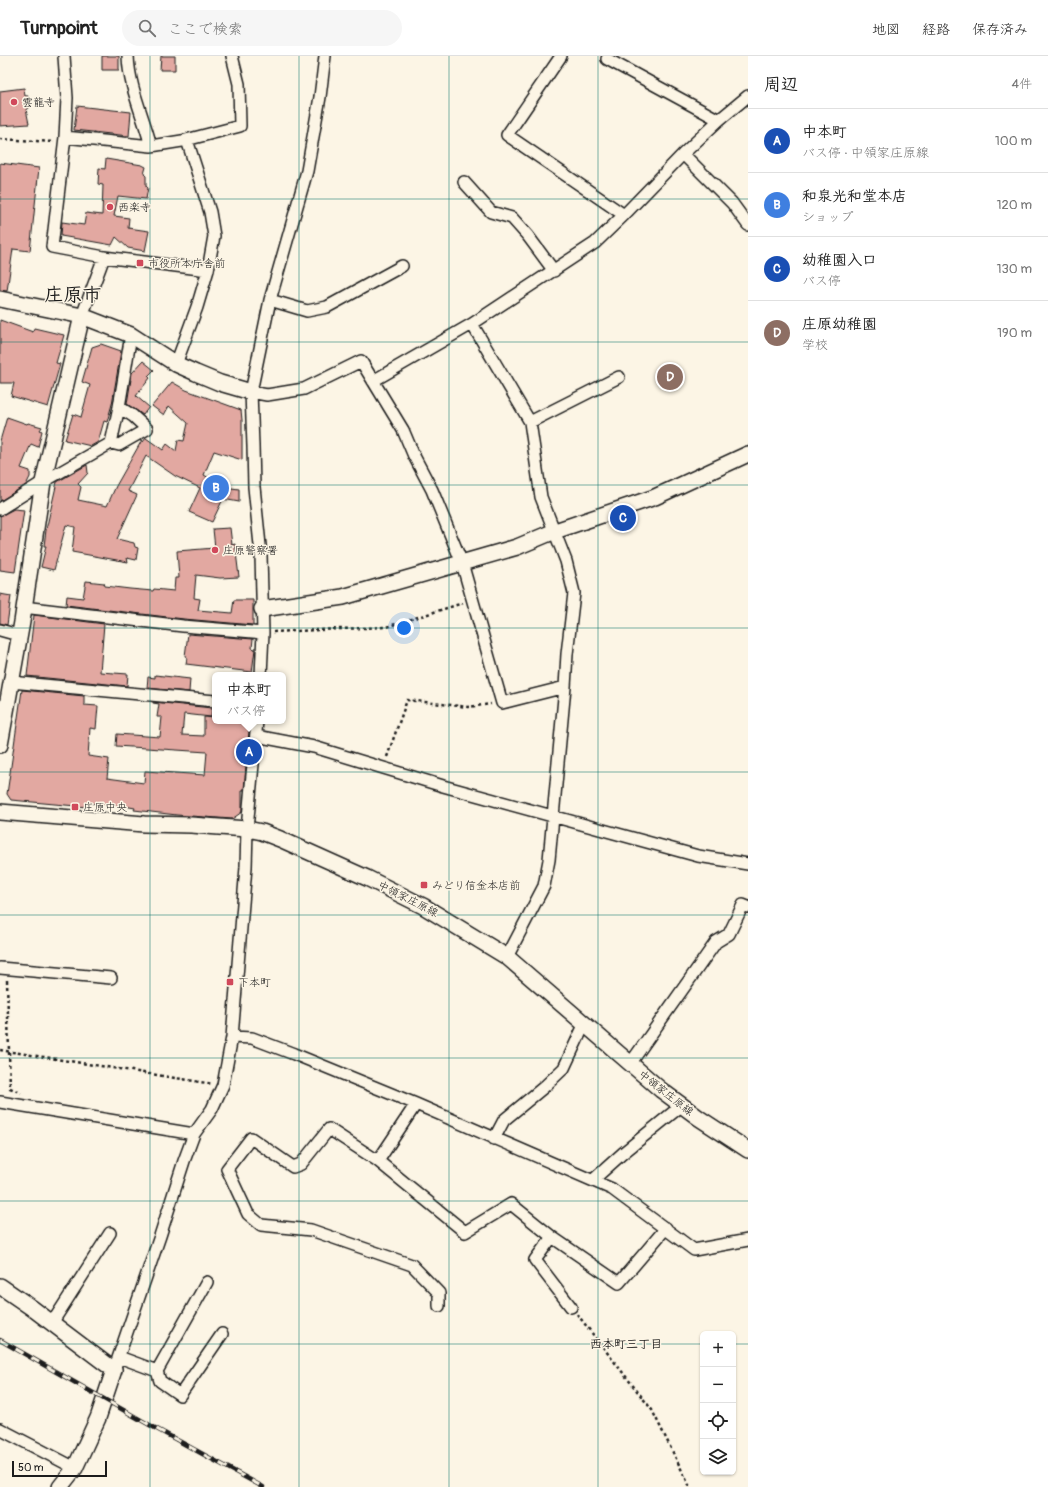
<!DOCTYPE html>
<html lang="ja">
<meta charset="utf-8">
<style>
:root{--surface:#fff;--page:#f6f6f6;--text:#222;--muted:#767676;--line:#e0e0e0;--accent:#111827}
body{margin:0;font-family:Pangolin,"Klee One",sans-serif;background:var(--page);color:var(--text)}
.controls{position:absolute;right:12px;bottom:12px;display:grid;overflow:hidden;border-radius:6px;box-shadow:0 1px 3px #0004}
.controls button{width:36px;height:36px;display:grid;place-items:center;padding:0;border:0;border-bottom:1px solid var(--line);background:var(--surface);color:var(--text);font:20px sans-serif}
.scale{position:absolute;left:12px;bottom:10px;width:95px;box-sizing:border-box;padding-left:4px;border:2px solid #1c1c1c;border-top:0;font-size:11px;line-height:14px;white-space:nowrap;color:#1c1c1c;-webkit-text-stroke:3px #fcf5e5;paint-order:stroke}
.you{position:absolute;left:404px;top:572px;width:14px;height:14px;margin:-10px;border:3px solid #fff;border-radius:50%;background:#1a73e8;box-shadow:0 0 0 6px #1a73e833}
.badge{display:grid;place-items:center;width:26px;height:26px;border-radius:50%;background:var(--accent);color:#fff;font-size:13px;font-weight:700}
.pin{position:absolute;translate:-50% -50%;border:2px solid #fff;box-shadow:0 1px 4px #0006}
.popup{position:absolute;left:212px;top:616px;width:74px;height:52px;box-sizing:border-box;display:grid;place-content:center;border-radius:6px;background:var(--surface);filter:drop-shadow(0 1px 3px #0005);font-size:13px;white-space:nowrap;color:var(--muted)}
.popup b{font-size:15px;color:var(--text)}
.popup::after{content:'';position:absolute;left:50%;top:100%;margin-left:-8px;border:8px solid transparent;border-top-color:var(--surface)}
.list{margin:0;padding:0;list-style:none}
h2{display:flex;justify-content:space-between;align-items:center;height:52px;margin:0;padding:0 16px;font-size:17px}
h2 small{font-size:13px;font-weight:400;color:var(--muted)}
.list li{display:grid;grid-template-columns:26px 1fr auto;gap:12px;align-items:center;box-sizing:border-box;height:64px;padding:0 16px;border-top:1px solid var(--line)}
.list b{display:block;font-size:15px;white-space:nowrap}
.list p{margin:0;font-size:13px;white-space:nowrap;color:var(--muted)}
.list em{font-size:13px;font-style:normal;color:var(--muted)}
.icon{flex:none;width:22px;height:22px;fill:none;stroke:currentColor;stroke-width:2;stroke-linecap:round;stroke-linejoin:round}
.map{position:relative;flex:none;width:748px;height:1431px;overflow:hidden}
header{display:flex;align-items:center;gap:24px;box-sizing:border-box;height:56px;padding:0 20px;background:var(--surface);border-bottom:1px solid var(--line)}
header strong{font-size:19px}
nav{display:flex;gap:22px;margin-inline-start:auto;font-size:14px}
.search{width:280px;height:36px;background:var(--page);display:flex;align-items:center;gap:10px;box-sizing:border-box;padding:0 14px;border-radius:22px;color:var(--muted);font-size:15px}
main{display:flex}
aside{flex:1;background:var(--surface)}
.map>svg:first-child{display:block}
.building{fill:#e2a8a1;stroke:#1c1c1c}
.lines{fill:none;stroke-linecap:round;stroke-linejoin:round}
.street-casing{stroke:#1c1c1c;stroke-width:14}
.secondary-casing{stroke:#1c1c1c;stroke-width:18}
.path{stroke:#1c1c1c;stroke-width:2.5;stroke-dasharray:3 3;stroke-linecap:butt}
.street{stroke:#fcf5e5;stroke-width:11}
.secondary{stroke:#fcf5e5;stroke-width:15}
.rail-casing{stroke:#1c1c1c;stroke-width:4.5}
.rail{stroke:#fcf5e5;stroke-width:3;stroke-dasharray:9;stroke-linecap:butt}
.grid{fill:none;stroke:#0f766e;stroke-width:1;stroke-opacity:0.55}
.poi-dot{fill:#d1495b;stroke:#fcf5e5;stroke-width:1.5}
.labels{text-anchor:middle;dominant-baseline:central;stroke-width:3;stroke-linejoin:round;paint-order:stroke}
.poi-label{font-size:11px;fill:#1c1c1c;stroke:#fcf5e5;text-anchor:start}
.street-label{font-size:11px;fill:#1c1c1c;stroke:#fcf5e5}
.neighbourhood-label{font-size:12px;font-weight:bold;fill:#1c1c1c;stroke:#fcf5e5}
.town-label{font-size:19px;font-weight:bold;fill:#1c1c1c;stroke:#fcf5e5}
</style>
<header>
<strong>Turnpoint</strong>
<div class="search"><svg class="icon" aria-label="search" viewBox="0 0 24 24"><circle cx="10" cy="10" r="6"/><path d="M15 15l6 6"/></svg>ここで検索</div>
<nav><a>地図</a><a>経路</a><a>保存済み</a></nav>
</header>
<main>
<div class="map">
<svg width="748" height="1431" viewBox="0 0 748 1431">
<rect width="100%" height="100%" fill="#fcf5e5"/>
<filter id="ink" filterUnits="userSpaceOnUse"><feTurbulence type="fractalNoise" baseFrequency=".025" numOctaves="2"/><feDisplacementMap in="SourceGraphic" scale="8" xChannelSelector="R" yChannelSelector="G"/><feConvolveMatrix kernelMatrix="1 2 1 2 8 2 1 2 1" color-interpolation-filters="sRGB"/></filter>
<g filter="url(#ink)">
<!-- building -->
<path class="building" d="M102 0H119V14H102Z
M161 0H175V14H160Z
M24 32 25 40H28L29 52 26 53 29 68 0 70V35Z
M77 50 131 56 129 80 74 74Z
M106 103 142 109 146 111 144 118 146 120V130L148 132 146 143 118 140 114 160 129 162 128 172 149 175 145 195 128 192 116 181 112 189 61 180 62 166 84 169 86 157 102 159 103 129 98 128 99 112 105 113Z
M0 107 39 112 30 195 13 193 7 235 0 234Z
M0 264 33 276 34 272 64 279 56 307 60 308 48 351 11 340 14 327H0Z
M101 288 121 295 112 348 107 366 104 365 98 386 91 390 65 384 73 358 81 361 90 329 82 326 92 291Z
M143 305 154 314 148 320 150 322 136 340 149 351 143 359 127 348 132 317Z
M172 326 186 334 241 354 242 364V404L214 395 204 419 224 431 239 433V446L223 443 212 466 189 456 200 432 175 420 146 400 128 435 137 439 117 483 134 487 135 491 138 492 136 504 127 502 128 506 72 496 75 471 66 469 54 514 41 511 46 490H44L46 474 57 426 87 409 88 417 78 428 81 431 78 444 107 450 116 430 142 384 143 386 146 382 163 394 167 388 176 395 178 384 184 385 188 367 169 350 164 359 152 350Z
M7 361 27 368 28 367 42 371 40 374 42 375 38 391 31 388 21 412 30 415V421L26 429 0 445V385Z
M14 453 24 454 15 516 0 514V460Z
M230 472 232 489 235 488 239 521 220 522 196 519 194 542 200 543 198 554 232 557 234 544H253V569L184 563 66 549 67 540 83 542 86 525 104 527 105 530 130 533 153 535 154 533 174 535 175 522H179L177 495 215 492 213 473Z
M0 538 11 540 7 569 0 567Z
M34 559 104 568 100 616 128 618 127 630 27 620Z
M188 578 253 583 252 592 255 593 252 616 186 608 187 601 185 600Z
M155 619 190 623 189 636 147 632 148 621 155 622Z
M22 634 84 640V649L98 650 96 673 90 672 88 700 109 703 107 722 144 727 145 715 205 719 207 696 116 690 117 678 160 681 162 661H157L159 648 153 647V646L212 652 211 661 184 658 182 679 204 680V661L215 662V665H248L249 675 244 734H242V756L232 763 177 759 134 754 135 752 124 750 89 747V750L87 749V751L11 744 7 738Z"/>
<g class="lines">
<!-- street casing -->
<g class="street-casing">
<path id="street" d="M64 0 67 42 65 81 52 191 104 201 82 260
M561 0 507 79 624 159
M607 3 719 64
M65 81 151 90C143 59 129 31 128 0
M151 90 182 85 240 70 239 28 232 0
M683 98 732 147 748 169
M464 126 491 156 512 162 528 180 554 215
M104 201 208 214
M270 244 307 255 327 251 402 210
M472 268 530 366 541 441 566 505 574 537 567 598 565 631 549 804 544 830 507 901
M176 308 197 251 208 214 214 180 210 156 187 84
M373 325 472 268 595 187 624 159 683 98 719 64 748 40
M251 336 267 339 304 333 361 305 403 374 414 400 432 434 462 507 502 647 565 631
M530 366 619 321
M111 387 119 389 147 373 133 360 119 351
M0 453 43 426 111 387 119 351 131 279
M23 551 183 570 263 577
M0 574 18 579
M261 619 263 577 261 499 254 431 253 390 251 336 270 244 307 115 320 41 325 0
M11 626 215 645
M256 680 314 691 443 730 698 800 748 808
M0 912 111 922
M232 981 252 982 294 998 416 1048 612 1133 694 1194 748 1184
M630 1008 716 886 729 878 743 849 748 851
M0 1046 194 1078
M416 1048 378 1105 465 1176 511 1148 552 1181 619 1227 666 1172
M494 1083 504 1064 544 1031 564 1012 585 967
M378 1105 329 1073 301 1108 293 1111 251 1082 227 1113 248 1158 261 1169 311 1174 412 1209 439 1237V1250
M593 1124 623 1097 681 1050
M552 1181 535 1204 571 1251
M52 1267 110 1177
M119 1301 157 1315 207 1226
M114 1314 160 1180 184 1105 194 1078 212 1053 223 1029 232 981 246 811 247 773 257 665
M157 1315 160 1325 180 1339 222 1278
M0 1373 75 1412"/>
</g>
<!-- secondary casing -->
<g class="secondary-casing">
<path id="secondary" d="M0 243 82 260 43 426 22 566 0 689
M82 260 131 279 176 308 196 317 220 327 251 336
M262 553 343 541 517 491 555 475 655 441 748 398
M0 756 144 768 191 769 247 773 262 776 280 783 367 822 423 850 507 901 661 1034 699 1062 748 1094
M0 1230 32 1252 114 1314 98 1362 75 1412 60 1431"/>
</g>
<!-- path -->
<path class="path" d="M0 83 54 86
M273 576 386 571 463 547
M387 701 407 644 468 651 491 648
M7 924 10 1032 21 1037
M0 994 213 1028
M577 1258 652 1354 690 1431"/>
<!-- street -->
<use href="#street" class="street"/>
<!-- secondary -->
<use href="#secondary" class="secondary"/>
<!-- rail casing -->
<g class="rail-casing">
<path id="rail" d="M0 1284 155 1372 263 1431"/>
</g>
<!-- rail -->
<use href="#rail" class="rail"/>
</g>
</g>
<!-- grid -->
<path class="grid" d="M150 0V1431M299 0V1431M449 0V1431M598 0V1431M0 143H748M0 286H748M0 429H748M0 572H748M0 716H748M0 859H748M0 1002H748M0 1145H748M0 1288H703M733 1288H748"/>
<!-- markers -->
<g class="poi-dot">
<circle cx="14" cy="46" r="4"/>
<circle cx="110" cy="151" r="4"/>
<rect x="136" y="203" width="8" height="8" rx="2"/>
<circle cx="215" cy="494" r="4"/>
<rect x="71" y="747" width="8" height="8" rx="2"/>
<rect x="420" y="825" width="8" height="8" rx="2"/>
<rect x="226" y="922" width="8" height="8" rx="2"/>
</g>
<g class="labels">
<!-- poi labels -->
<g class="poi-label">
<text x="22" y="46">雲龍寺</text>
<text x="118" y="151">西楽寺</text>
<text x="148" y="207">市役所本庁舎前</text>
<text x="223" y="494">庄原警察署</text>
<text x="83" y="751">庄原中央</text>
<text x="432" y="829">みどり信金本店前</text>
<text x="238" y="926">下本町</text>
</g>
<!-- street labels -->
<g class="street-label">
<text transform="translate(408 843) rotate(27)">中領家庄原線</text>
<text transform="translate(666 1037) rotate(38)">中領家庄原線</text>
</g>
<!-- neighbourhood labels -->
<g class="neighbourhood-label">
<text x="626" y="1288">西本町三丁目</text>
</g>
<!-- town labels -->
<g class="town-label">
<text x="73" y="239">庄原市</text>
</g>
</g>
</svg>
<div class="controls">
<button>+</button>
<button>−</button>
<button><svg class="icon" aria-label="locate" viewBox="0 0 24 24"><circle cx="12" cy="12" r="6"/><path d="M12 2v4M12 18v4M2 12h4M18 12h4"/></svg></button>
<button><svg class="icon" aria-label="layers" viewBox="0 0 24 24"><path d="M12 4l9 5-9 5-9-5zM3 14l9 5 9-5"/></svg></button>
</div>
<div class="scale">50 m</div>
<div class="you"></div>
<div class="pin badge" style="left:249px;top:696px;background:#1a4fb4">A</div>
<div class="popup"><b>中本町</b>バス停</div>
<div class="pin badge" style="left:216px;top:432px;background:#3f7fe0">B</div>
<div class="pin badge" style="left:623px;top:462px;background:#1a4fb4">C</div>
<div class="pin badge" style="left:670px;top:321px;background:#8d6e63">D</div>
</div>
<aside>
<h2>周辺<small>4件</small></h2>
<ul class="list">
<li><span class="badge" style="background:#1a4fb4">A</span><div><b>中本町</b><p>バス停 · 中領家庄原線</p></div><em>100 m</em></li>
<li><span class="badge" style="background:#3f7fe0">B</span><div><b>和泉光和堂本店</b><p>ショップ</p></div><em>120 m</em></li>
<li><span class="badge" style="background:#1a4fb4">C</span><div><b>幼稚園入口</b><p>バス停</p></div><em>130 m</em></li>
<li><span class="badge" style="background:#8d6e63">D</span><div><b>庄原幼稚園</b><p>学校</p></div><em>190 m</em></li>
</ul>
</aside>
</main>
